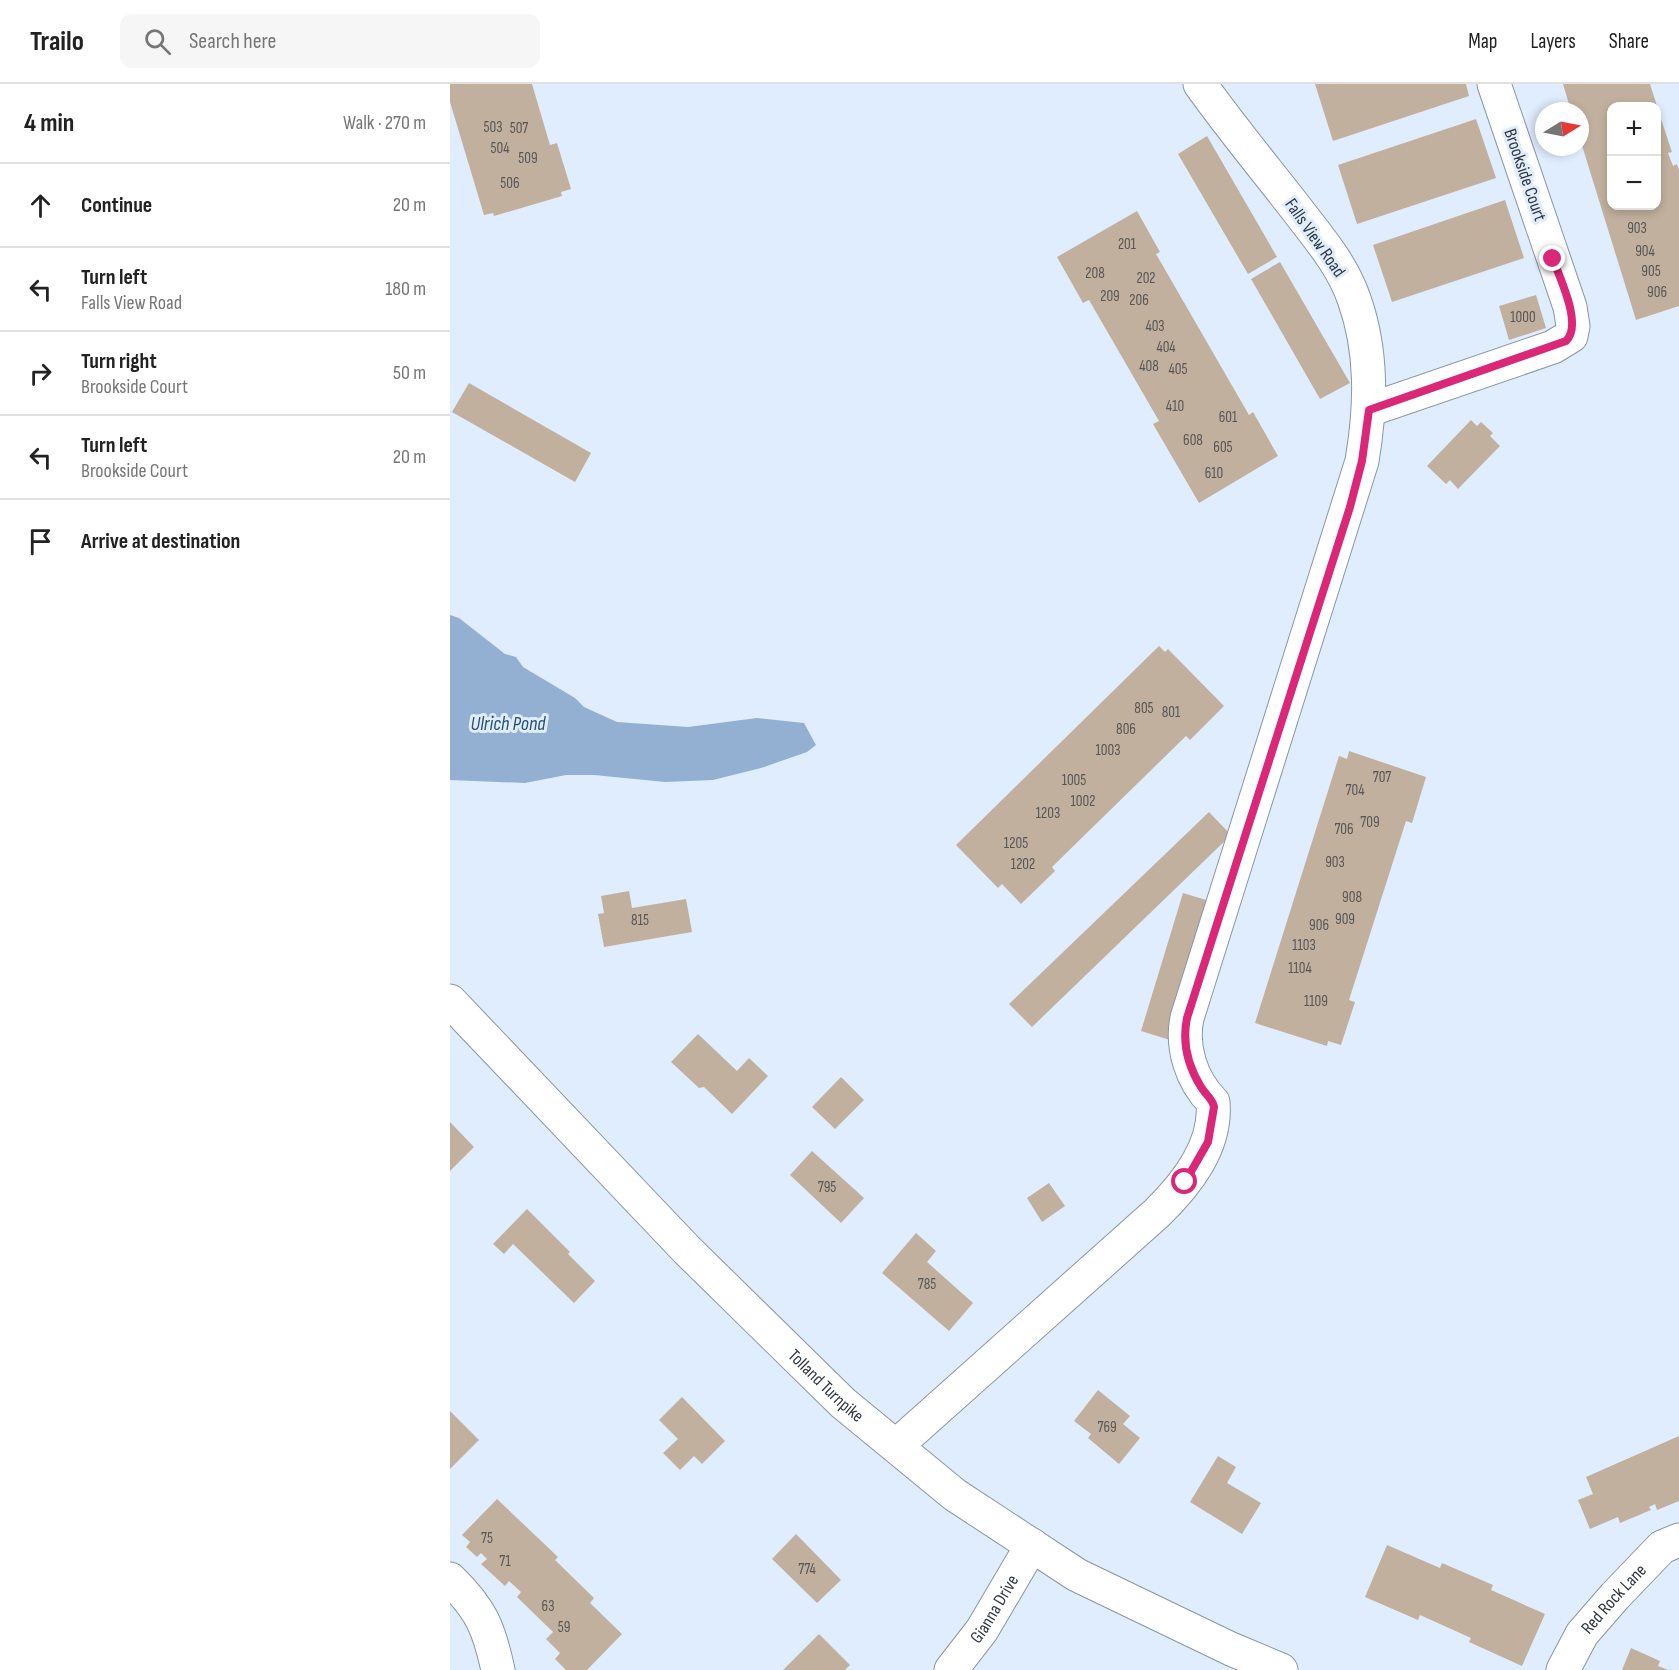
<!DOCTYPE html>
<meta charset="utf-8">
<style>
:root{--surface:#fff;--page:#f6f6f6;--text:#222;--muted:#767676;--line:#e0e0e0}
body{margin:0;font-family:"Sofia Sans Condensed",sans-serif;background:var(--page);color:var(--text)}
.controls{position:absolute;right:18px;top:18px;display:grid;overflow:hidden;border-radius:12px;box-shadow:0 3px 9px #0003}
.controls button{width:54px;height:54px;display:grid;place-items:center;padding:0;border:0;border-bottom:2px solid var(--line);background:var(--surface);color:var(--text);font:30px sans-serif}
.compass{position:absolute;left:1085px;top:18px;width:54px;height:54px;border-radius:50%;background:var(--surface);box-shadow:0 3px 9px #0003;rotate:80deg}
.stop{position:absolute;width:18px;height:18px;margin:-14px;border:4px solid #db2777;border-radius:50%;background:#fff}
.stop.end{background:#db2777;border-color:#fff;box-shadow:0 2px 6px #0008}
.list{margin:0;padding:0;list-style:none}
h2{display:flex;justify-content:space-between;align-items:center;height:78px;margin:0;padding:0 24px;font-size:26px}
h2 small{font-size:20px;font-weight:400;color:var(--muted)}
.list li{display:grid;grid-template-columns:39px 1fr auto;gap:18px;align-items:center;box-sizing:border-box;height:84px;padding:0 24px;border-top:2px solid var(--line)}
.list b{display:block;font-size:22px;white-space:nowrap}
.list p{margin:0;font-size:20px;white-space:nowrap;color:var(--muted)}
.list em{font-size:20px;font-style:normal;color:var(--muted)}
.icon{flex:none;width:33px;height:33px;fill:none;stroke:currentColor;stroke-width:2;stroke-linecap:round;stroke-linejoin:round}
.map{position:relative;flex:none;width:1229px;height:1586px;overflow:hidden}
header{display:flex;align-items:center;gap:36px;box-sizing:border-box;height:84px;padding:0 30px;background:var(--surface);border-bottom:2px solid var(--line)}
header strong{font-size:28px}
nav{display:flex;gap:33px;margin-inline-start:auto;font-size:21px}
.search{width:420px;height:54px;background:var(--page);display:flex;align-items:center;gap:15px;box-sizing:border-box;padding:0 21px;border-radius:12px;color:var(--muted);font-size:22px}
main{display:flex}
aside{flex:1;background:var(--surface)}
.map>svg:first-child{display:block}
.water{fill:#93b0d3}
.building{fill:#c1b09d}
.lines{fill:none;stroke-linecap:round;stroke-linejoin:round}
.minor-casing{stroke:#8796a9;stroke-width:35}
.minor{stroke:#fff;stroke-width:33}
.route{stroke:#db2777;stroke-width:8}
.labels{text-anchor:middle;dominant-baseline:central;stroke-width:6;stroke-linejoin:round;paint-order:stroke}
.number-label{font-size:15px;fill:#565657}
.street-label{font-size:18px;fill:#323840;stroke:#e0edfe}
.water-label{font-size:20px;font-style:italic;fill:#284f7e;stroke:#e0edfe}
</style>
<header>
<strong>Trailo</strong>
<div class="search"><svg class="icon" aria-label="search" viewBox="0 0 24 24"><circle cx="10" cy="10" r="6"/><path d="M15 15l6 6"/></svg>Search here</div>
<nav><a>Map</a><a>Layers</a><a>Share</a></nav>
</header>
<main>
<aside>
<h2>4 min<small>Walk · 270 m</small></h2>
<ul class="list">
<li><svg class="icon" aria-label="ahead" viewBox="0 0 24 24"><path d="M12 20V5M6 11l6-6 6 6"/></svg><div><b>Continue</b></div><em>20 m</em></li>
<li><svg class="icon" aria-label="left" viewBox="0 0 24 24"><path d="M17 20v-9H6M10 6l-5 5 5 5"/></svg><div><b>Turn left</b><p>Falls View Road</p></div><em>180 m</em></li>
<li><svg class="icon" aria-label="right" viewBox="0 0 24 24"><path d="M7 20v-9h11M14 6l5 5-5 5"/></svg><div><b>Turn right</b><p>Brookside Court</p></div><em>50 m</em></li>
<li><svg class="icon" aria-label="left" viewBox="0 0 24 24"><path d="M17 20v-9H6M10 6l-5 5 5 5"/></svg><div><b>Turn left</b><p>Brookside Court</p></div><em>20 m</em></li>
<li><svg class="icon" aria-label="arrive" viewBox="0 0 24 24"><path d="M6 21V4h12l-3 4 3 4H6"/></svg><div><b>Arrive at destination</b></div></li>
</ul>
</aside>
<div class="map">
<svg width="1229" height="1586" viewBox="0 0 1229 1586">
<rect width="100%" height="100%" fill="#e0edfe"/>
<!-- water -->
<path class="water" d="M0 531 9 534 55 570 66 573 73 583 125 614 134 623 167 638 238 643 307 634 354 639 366 661 357 668 311 684 263 696 215 698 144 691H116L75 699 0 696Z"/>
<!-- building -->
<path class="building" d="M0 0H82L100 61 107 59 121 105 111 108 112 112 44 132 43 129 34 131 0 18Z
M865 0H1016L1019 12 883 57Z
M1113 0H1200L1207 22H1162V122H1206L1207 23 1222 68 1218 69 1223 82 1227 80 1229 87V222L1186 236 1130 55V27H1121Z
M1026 35 1046 94 907 140 888 81Z
M757 52 827 173 798 190 728 70Z
M1055 116 1074 174 942 218 923 161Z
M687 127 710 168 706 170 799 331 803 328 828 372 749 419 703 340 709 337 639 216 633 219 607 173Z
M830 178 900 299 870 315 801 195Z
M1086 211 1096 244 1059 256 1049 222Z
M19 299 141 369 125 398 2 328Z
M1021 336 1027 342 1031 338 1043 349 1040 352 1050 362 1008 405 1000 396 996 400 977 382Z
M709 562 715 568 718 565 774 622 740 656 736 652 602 783 605 787 571 820 552 800 548 804 506 761Z
M899 667 976 693 962 739 956 737 899 916 905 918 891 961 878 957 877 962 805 939 889 672 897 675Z
M759 728 781 751 582 943 559 920Z
M179 807 182 824 236 815 242 848 154 863 148 830 154 829 151 812Z
M733 809 766 819 723 957 691 947Z
M248 950 287 987 299 974 318 992 282 1030 254 1003 249 1004 221 978Z
M391 993 414 1016 385 1045 362 1023Z
M0 1038 24 1063 0 1087Z
M362 1067 414 1114 391 1139 340 1091Z
M599 1099 615 1122 592 1138 577 1114Z
M77 1125 120 1168 118 1170 145 1197 124 1219 63 1160 54 1170 43 1160Z
M466 1149 486 1167 477 1178 523 1219 499 1247 432 1189Z
M648 1306 680 1332 673 1340 690 1354 669 1380 638 1354 641 1350 624 1337Z
M232 1313 275 1357 252 1380 244 1372 230 1386 213 1369 228 1355 209 1336Z
M0 1327 29 1356 0 1385Z
M1229 1352V1417L1207 1426 1205 1420 1199 1423 1201 1426 1170 1439 1168 1433 1140 1445 1128 1416 1143 1410 1136 1393Z
M768 1372 786 1383 777 1399 811 1419 792 1450 740 1418Z
M47 1415 108 1473 105 1476 144 1514 140 1519 172 1550 137 1586H116L105 1575 110 1569 96 1555 103 1548 67 1513 71 1508 59 1497 55 1502 31 1480 37 1475 31 1469 27 1473 16 1463 20 1458 12 1451Z
M346 1450 391 1496 367 1519 322 1475Z
M937 1461 990 1484 992 1479 1043 1501 1041 1506 1095 1530 1072 1582 1019 1558 1021 1554 970 1531 968 1536 915 1513Z
M369 1550 400 1581 395 1586H333Z
M1181 1564 1210 1577 1208 1582 1218 1586H1172Z"/>
<g class="lines">
<!-- minor casing -->
<g class="minor-casing">
<g id="minor">
<path d="M919 326 1103 263 1121 252 1123 242 1120 223 1044 0"/>
<path id="s1" d="M0 917 237 1166 393 1319 505 1411 627 1491 781 1565 831 1586"/>
<path d="M446 1362 707 1129C737 1100 767 1062 763 1018 741 996 731 963 737 934L912 377C921 323 923 268 904 215 892 180 867 152 845 123 813 82 780 42 750 0"/>
<path d="M0 1495C31 1525 39 1544 48 1586"/>
<path id="s2" d="M501 1586 532 1546 582 1461"/>
<path id="s3" d="M1113 1586 1132 1550 1165 1512 1212 1463 1229 1456"/>
</g>
</g>
<!-- minor -->
<use href="#minor" class="minor"/>
</g>
<g class="lines">
<!-- route -->
<path class="route" d="M735 1098 758 1058 764 1023C763 1015 755 1010 751 1003 738 982 732 958 737 934L900 423 912 377 919 326 1116 257C1133 241 1110 195 1103 175"/>
</g>
<g class="labels">
<!-- number labels -->
<g class="number-label">
<text x="43" y="43">503</text>
<text x="69" y="44">507</text>
<text x="50" y="64">504</text>
<text x="78" y="74">509</text>
<text x="60" y="99">506</text>
<text x="1187" y="144">903</text>
<text x="677" y="160">201</text>
<text x="1195" y="167">904</text>
<text x="1201" y="187">905</text>
<text x="645" y="189">208</text>
<text x="696" y="194">202</text>
<text x="1207" y="208">906</text>
<text x="660" y="212">209</text>
<text x="689" y="216">206</text>
<text x="1073" y="233">1000</text>
<text x="705" y="242">403</text>
<text x="716" y="263">404</text>
<text x="699" y="282">408</text>
<text x="728" y="285">405</text>
<text x="725" y="322">410</text>
<text x="778" y="333">601</text>
<text x="743" y="356">608</text>
<text x="773" y="363">605</text>
<text x="764" y="389">610</text>
<text x="694" y="624">805</text>
<text x="721" y="628">801</text>
<text x="676" y="645">806</text>
<text x="658" y="666">1003</text>
<text x="932" y="693">707</text>
<text x="624" y="696">1005</text>
<text x="905" y="706">704</text>
<text x="633" y="717">1002</text>
<text x="598" y="729">1203</text>
<text x="920" y="738">709</text>
<text x="894" y="745">706</text>
<text x="566" y="759">1205</text>
<text x="885" y="778">903</text>
<text x="573" y="780">1202</text>
<text x="902" y="813">908</text>
<text x="895" y="835">909</text>
<text x="190" y="836">815</text>
<text x="869" y="841">906</text>
<text x="854" y="861">1103</text>
<text x="850" y="884">1104</text>
<text x="866" y="917">1109</text>
<text x="377" y="1103">795</text>
<text x="477" y="1200">785</text>
<text x="657" y="1343">769</text>
<text x="37" y="1454">75</text>
<text x="55" y="1477">71</text>
<text x="357" y="1485">774</text>
<text x="98" y="1522">63</text>
<text x="114" y="1543">59</text>
</g>
<!-- street labels -->
<g class="street-label">
<text transform="translate(1075 91) rotate(71)">Brookside Court</text>
<text transform="translate(865 154) rotate(55)">Falls View Road</text>
<text stroke="none"><textPath href="#s1" startOffset="538">Tolland Turnpike</textPath></text>
<text stroke="none"><textPath href="#s3" startOffset="88">Red Rock Lane</textPath></text>
<text stroke="none"><textPath href="#s2" startOffset="75">Gianna Drive</textPath></text>
</g>
<!-- water labels -->
<g class="water-label">
<text x="58" y="640">Ulrich Pond</text>
</g>
</g>
</svg>
<div class="controls">
<button>+</button>
<button>−</button>
</div>
<svg class="compass" viewBox="-18 -18 36 36"><path d="M0-13l5 13h-10z" fill="#e53935"/><path d="M0 13l5-13h-10z" fill="#767676"/></svg>
<div class="stop" style="left:735px;top:1098px"></div>
<div class="stop end" style="left:1103px;top:175px"></div>
</div>
</main>
